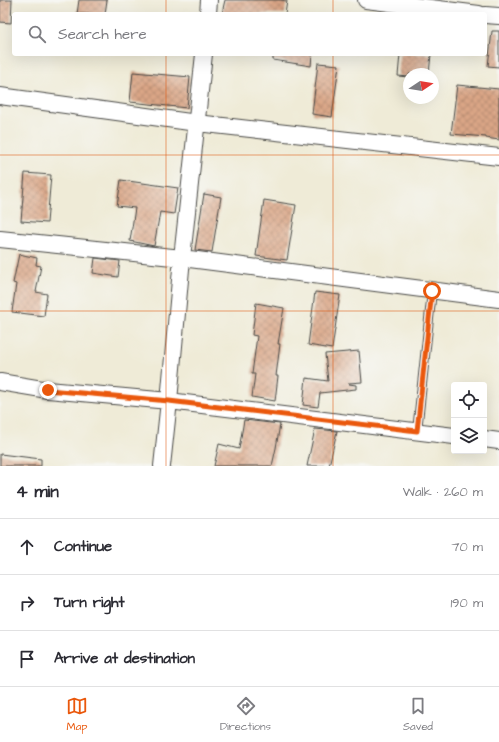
<!DOCTYPE html>
<meta charset="utf-8">
<style>
:root{--surface:#fff;--page:#f7f7f7;--text:#2b2b33;--muted:#7c7c81;--line:#e1e1e2;--accent:#ea580c}
body{margin:0;font-family:"Architects Daughter",sans-serif;background:var(--page);color:var(--text)}
.controls{position:absolute;right:12px;bottom:12px;display:grid;overflow:hidden;border-radius:4px;box-shadow:0 4px 16px #0002}
.controls button{width:36px;height:36px;display:grid;place-items:center;padding:0;border:0;border-bottom:1px solid var(--line);background:var(--surface);color:var(--text);font:20px sans-serif}
.compass{position:absolute;left:403px;top:68px;width:36px;height:36px;border-radius:50%;background:var(--surface);box-shadow:0 4px 16px #0002;rotate:78deg}
.stop{position:absolute;width:12px;height:12px;margin:-9px;border:3px solid #ea580c;border-radius:50%;background:#fff}
.stop.end{background:#ea580c;border-color:#fff;box-shadow:0 1px 4px #0008}
.list{margin:0;padding:0;list-style:none}
h2{display:flex;justify-content:space-between;align-items:center;height:52px;margin:0;padding:0 16px;font-size:17px}
h2 small{font-size:13px;font-weight:400;color:var(--muted)}
.list li{display:grid;grid-template-columns:26px 1fr auto;gap:12px;align-items:center;box-sizing:border-box;height:56px;padding:0 16px;border-top:1px solid var(--line)}
.list b{display:block;font-size:15px;white-space:nowrap}
.list em{font-size:13px;font-style:normal;color:var(--muted)}
.icon{flex:none;width:22px;height:22px;fill:none;stroke:currentColor;stroke-width:2;stroke-linecap:round;stroke-linejoin:round}
.map{position:relative;flex:none;width:499px;height:466px;overflow:hidden}
.search{position:absolute;background:var(--surface);box-shadow:0 4px 16px #0002;left:12px;right:12px;top:12px;height:44px;display:flex;align-items:center;gap:10px;box-sizing:border-box;padding:0 14px;border-radius:4px;color:var(--muted);font-size:15px}
.sheet{height:220px;background:var(--surface)}
nav{display:flex;justify-content:space-around;align-items:center;box-sizing:border-box;height:56px;border-top:1px solid var(--line);background:var(--surface);font-size:11px;color:var(--muted)}
nav a{display:grid;justify-items:center;gap:2px}
nav .on{color:var(--accent)}
.map>svg:first-child{display:block}
.building{fill:url(#building-cross-hatch)}
.lines{fill:none;stroke-linecap:round;stroke-linejoin:round}
.lane-casing{stroke:#484845;stroke-width:10}
.street-casing{stroke:#484845;stroke-width:18}
.lane{stroke:#fff;stroke-width:8}
.street{stroke:#fff;stroke-width:16}
.route{stroke:#ea580c;stroke-width:5}
.grid{fill:none;stroke:#df570e;stroke-width:1;stroke-opacity:0.55}
</style>
<div class="map">
<svg width="499" height="466" viewBox="0 0 499 466">
<defs>
<pattern id="building-cross-hatch" width="8" height="8" patternUnits="userSpaceOnUse"><rect width="8" height="8" fill="#daa686"/><path d="M0 0l8 8M0 8l8-8" fill="none" stroke="#b1876e"/></pattern>
</defs>
<rect width="100%" height="100%" fill="#f6f6f2"/>
<filter id="ink" filterUnits="userSpaceOnUse"><feTurbulence type="fractalNoise" baseFrequency=".025" numOctaves="2"/><feDisplacementMap in="SourceGraphic" scale="8" xChannelSelector="R" yChannelSelector="G"/><feConvolveMatrix kernelMatrix="1 2 1 2 8 2 1 2 1" color-interpolation-filters="sRGB"/></filter>
<filter id="wash" filterUnits="userSpaceOnUse"><feTurbulence type="fractalNoise" baseFrequency=".012" numOctaves="4" result="noise"/><feDisplacementMap in="SourceGraphic" scale="16" xChannelSelector="R" yChannelSelector="G"/><feGaussianBlur stdDeviation="0.9" result="paint"/><feColorMatrix in="noise" values="0 0 0 0 0 0 0 0 0 0 0 0 0 0 0 0 0 1.4 0 .05"/><feComposite in="paint" operator="in"/></filter>
<g filter="url(#wash)">
<rect width="100%" height="100%" fill="#efebd7"/>
<g id="blocks">
<!-- building -->
<path class="building" d="M0 0H12L11 23 0 22Z
M79 0H107L105 14H77Z
M225 0H280L287 1 285 14H230L222 13Z
M492 31H499V67L488 66Z
M273 54H312L311 66 273 60Z
M400 54H431L429 74H409V77L398 76Z
M318 63 339 65 332 117 312 114Z
M133 72 190 77 187 108 130 102Z
M457 85 499 89V140L486 138V137L451 134Z
M25 173 51 175 47 223 21 221Z
M121 180 178 188 174 214 160 212 154 246 130 241 135 208 117 206Z
M204 194 221 197 212 252 195 250Z
M264 200 296 205 287 260 256 256Z
M19 254 37 258 36 265 41 266 36 292 47 294 44 316 12 312 16 284 13 283Z
M95 258 120 261 118 277 93 273Z
M315 292 340 295 332 349 308 345Z
M256 303 284 308 278 344H280L276 376H278L275 401 252 397 255 374H252L257 336 252 335Z
M359 351 362 382 349 383V384L356 385V389L320 393 318 407 303 405 306 378 328 381 325 354Z
M244 420 280 424 276 448 272 466H214L219 444 239 449Z
M315 429 337 431 329 466H307Z
M0 454 41 459V466H0Z"/>
</g>
</g>
<g filter="url(#ink)">
<use href="#blocks" fill-opacity="0" stroke="#484845" stroke-width="1"/>
<g class="lines">
<!-- lane casing -->
<g class="lane-casing">
<path id="lane" d="M417 431 432 291"/>
</g>
<!-- street casing -->
<g class="street-casing">
<path id="street" d="M366 0 479 14
M208 14 209 0
M485 15 499 16
M0 96 197 123 499 157
M0 239 182 258 499 299
M0 382 48 390 169 401 454 436
M484 439 499 441
M162 466 169 401 182 258 204 54"/>
</g>
<!-- lane -->
<use href="#lane" class="lane"/>
<!-- street -->
<use href="#street" class="street"/>
</g>
</g>
<g class="lines" filter="url(#ink)">
<!-- route -->
<path class="route" d="M48 390 169 401 417 431 432 291"/>
</g>
<!-- grid -->
<path class="grid" d="M166 0V14M333 0V14M166 54V466M333 54V466M0 155H499M0 311H499"/>
</svg>
<div class="controls">
<button><svg class="icon" aria-label="locate" viewBox="0 0 24 24"><circle cx="12" cy="12" r="6"/><path d="M12 2v4M12 18v4M2 12h4M18 12h4"/></svg></button>
<button><svg class="icon" aria-label="layers" viewBox="0 0 24 24"><path d="M12 4l9 5-9 5-9-5zM3 14l9 5 9-5"/></svg></button>
</div>
<svg class="compass" viewBox="-18 -18 36 36"><path d="M0-13l5 13h-10z" fill="#e53935"/><path d="M0 13l5-13h-10z" fill="#7c7c81"/></svg>
<div class="stop" style="left:432px;top:291px"></div>
<div class="stop end" style="left:48px;top:390px"></div>
<div class="search"><svg class="icon" aria-label="search" viewBox="0 0 24 24"><circle cx="10" cy="10" r="6"/><path d="M15 15l6 6"/></svg>Search here</div>
</div>
<section class="sheet">
<h2>4 min<small>Walk · 260 m</small></h2>
<ul class="list">
<li><svg class="icon" aria-label="ahead" viewBox="0 0 24 24"><path d="M12 20V5M6 11l6-6 6 6"/></svg><div><b>Continue</b></div><em>70 m</em></li>
<li><svg class="icon" aria-label="right" viewBox="0 0 24 24"><path d="M7 20v-9h11M14 6l5 5-5 5"/></svg><div><b>Turn right</b></div><em>190 m</em></li>
<li><svg class="icon" aria-label="arrive" viewBox="0 0 24 24"><path d="M6 21V4h12l-3 4 3 4H6"/></svg><div><b>Arrive at destination</b></div></li>
</ul>
</section>
<nav>
<a class="on"><svg class="icon" aria-label="map" viewBox="0 0 24 24"><path d="M3 6l6-2 6 2 6-2v14l-6 2-6-2-6 2zM9 4v14M15 6v14"/></svg>Map</a>
<a><svg class="icon" aria-label="directions" viewBox="0 0 24 24"><path d="M12 3l9 9-9 9-9-9zM9 14v-3h6M13 9l2 2-2 2"/></svg>Directions</a>
<a><svg class="icon" aria-label="saved" viewBox="0 0 24 24"><path d="M7 4h10v16l-5-4-5 4z"/></svg>Saved</a>
</nav>
